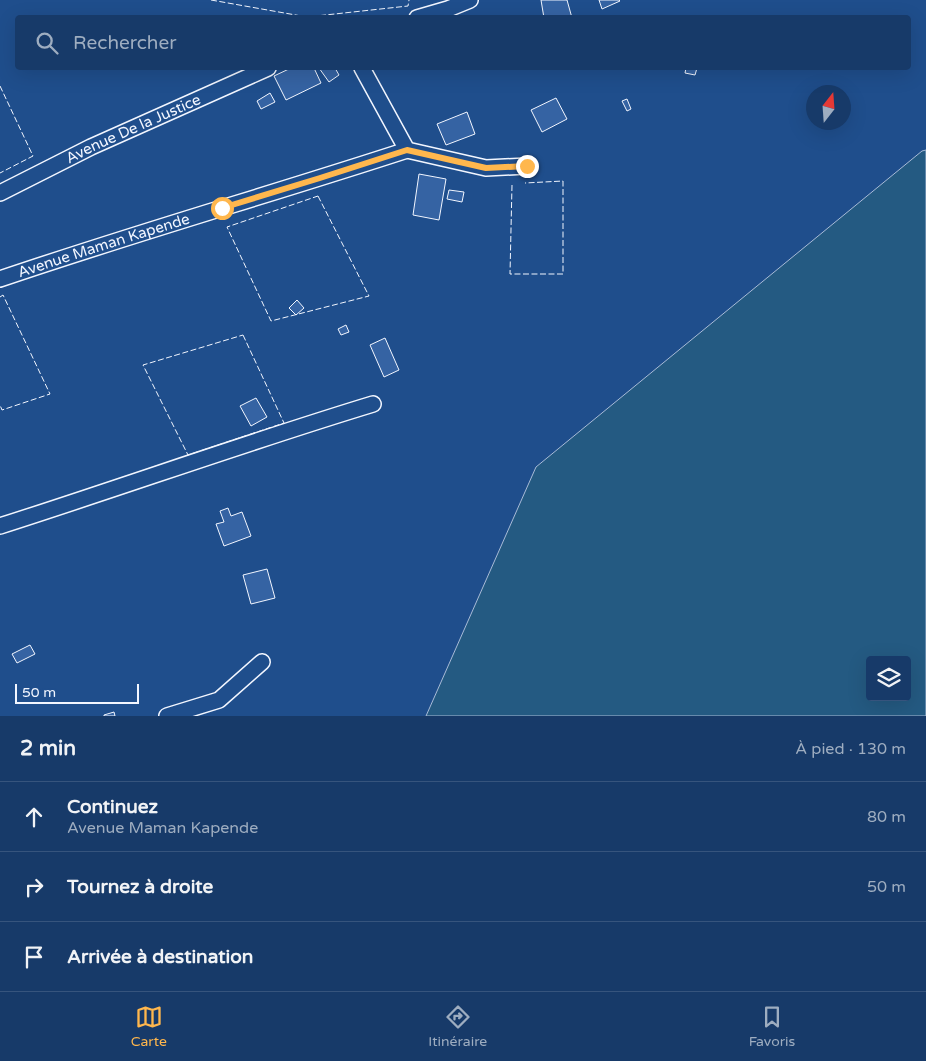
<!DOCTYPE html>
<html lang="fr">
<meta charset="utf-8">
<style>
:root{--surface:#173a69;--page:#244571;--text:#f1f3f6;--muted:#9eadc0;--line:#36547d;--accent:#ffb74d}
body{margin:0;font-family:"Varela Round",sans-serif;background:var(--page);color:var(--text)}
.controls{position:absolute;right:15px;bottom:15px;display:grid;overflow:hidden;border-radius:5px;box-shadow:0 5px 20px #0002}
.controls button{width:45px;height:45px;display:grid;place-items:center;padding:0;border:0;border-bottom:1px solid var(--line);background:var(--surface);color:var(--text);font:25px sans-serif}
.compass{position:absolute;left:806px;top:85px;width:45px;height:45px;border-radius:50%;background:var(--surface);box-shadow:0 5px 20px #0002;rotate:17deg}
.scale{position:absolute;left:15px;bottom:12px;width:124px;box-sizing:border-box;padding-left:5px;border:2px solid #f2f6ff;border-top:0;font-size:14px;line-height:18px;white-space:nowrap;color:#f2f6ff;-webkit-text-stroke:4px #1f4e8c;paint-order:stroke}
.stop{position:absolute;width:15px;height:15px;margin:-11px;border:4px solid #ffb74d;border-radius:50%;background:#fff}
.stop.end{background:#ffb74d;border-color:#fff;box-shadow:0 1px 5px #0008}
.list{margin:0;padding:0;list-style:none}
h2{display:flex;justify-content:space-between;align-items:center;height:65px;margin:0;padding:0 20px;font-size:21px}
h2 small{font-size:16px;font-weight:400;color:var(--muted)}
.list li{display:grid;grid-template-columns:32px 1fr auto;gap:15px;align-items:center;box-sizing:border-box;height:70px;padding:0 20px;border-top:1px solid var(--line)}
.list b{display:block;font-size:19px;white-space:nowrap}
.list p{margin:0;font-size:16px;white-space:nowrap;color:var(--muted)}
.list em{font-size:16px;font-style:normal;color:var(--muted)}
.icon{flex:none;width:28px;height:28px;fill:none;stroke:currentColor;stroke-width:2;stroke-linecap:round;stroke-linejoin:round}
.map{position:relative;flex:none;width:926px;height:716px;overflow:hidden}
.search{position:absolute;background:var(--surface);box-shadow:0 5px 20px #0002;left:15px;right:15px;top:15px;height:55px;display:flex;align-items:center;gap:12px;box-sizing:border-box;padding:0 18px;border-radius:5px;color:var(--muted);font-size:19px}
.sheet{height:275px;background:var(--surface)}
nav{display:flex;justify-content:space-around;align-items:center;box-sizing:border-box;height:70px;border-top:1px solid var(--line);background:var(--surface);font-size:14px;color:var(--muted)}
nav a{display:grid;justify-items:center;gap:2px}
nav .on{color:var(--accent)}
.map>svg:first-child{display:block}
.green{fill:#245a82;stroke:#a8bbd7;fill-rule:evenodd}
.building{fill:#3563a3;stroke:#f2f6ff}
.lines{fill:none;stroke-linecap:round;stroke-linejoin:round}
.minor-casing{stroke:#f2f6ff;stroke-width:18}
.minor{stroke:#1f4e8c;stroke-width:15}
.fence{stroke:#f2f6ff;stroke-width:1;stroke-dasharray:6 2.5;stroke-linecap:butt}
.route{stroke:#ffb74d;stroke-width:6}
.labels{text-anchor:middle;dominant-baseline:central;stroke-width:4;stroke-linejoin:round;paint-order:stroke}
.street-label{font-size:15px;fill:#f2f6ff;stroke:#1f4e8c}
</style>
<div class="map">
<svg width="926" height="716" viewBox="0 0 926 716">
<rect width="100%" height="100%" fill="#1f4e8c"/>
<!-- green -->
<path class="green" d="M926 150V716H426L536 467 922 151ZM870 660H907V697H870Z"/>
<!-- building -->
<path class="building" d="M541 0H567L572 18H544Z
M599 0H619L620 1 602 9Z
M291 68H314L321 83 286 100 274 76Z
M319 68H335L339 75 329 82Z
M686 68H697L695 75 685 73Z
M270 93 275 102 261 109 257 101Z
M556 98 567 119 542 132 531 110Z
M627 99 631 109 627 111 622 101Z
M467 112 475 134 446 145 437 124Z
M419 174 446 179 439 220 413 215Z
M449 190 464 192 462 202 447 199Z
M297 300 304 308 296 315 289 308Z
M346 325 349 332 341 335 338 329Z
M385 338 399 370 384 377 370 345Z
M256 398 267 417 251 426 240 406Z
M228 508 231 516 242 512 251 536 224 546 216 524 224 522 220 511Z
M267 569 275 598 251 604 243 575Z
M30 645 35 654 17 663 12 654Z
M114 712 115 716H104V715Z"/>
<g class="lines">
<!-- minor casing -->
<g class="minor-casing">
<g id="minor">
<path d="M417 18 448 9 470 0"/>
<path d="M362 68 407 150 486 168 527 166"/>
<path id="s1" d="M0 193 91 147 268 68"/>
<path id="s2" d="M0 279C135 233 272 194 407 150"/>
<path d="M0 526C125 486 248 442 373 404"/>
<path d="M167 716 219 700 262 662"/>
</g>
</g>
<!-- minor -->
<use href="#minor" class="minor"/>
<!-- fence -->
<path class="fence" d="M211 0 307 17 408 6 409 0
M0 86 33 156 0 173
M512 185 510 274H563V181L525 183
M318 196 369 296 271 321 227 227Z
M0 297 3 295 50 394 2 410 0 405
M243 335 284 423 188 455 143 365Z"/>
</g>
<g class="lines">
<!-- route -->
<path class="route" d="M222 208 320 178 407 150 486 168 527 166"/>
</g>
<g class="labels">
<!-- street labels -->
<g class="street-label">
<text stroke="none"><textPath href="#s1" startOffset="148">Avenue De la Justice</textPath></text>
<text stroke="none"><textPath href="#s2" startOffset="109">Avenue Maman Kapende</textPath></text>
</g>
</g>
</svg>
<div class="controls">
<button><svg class="icon" aria-label="layers" viewBox="0 0 24 24"><path d="M12 4l9 5-9 5-9-5zM3 14l9 5 9-5"/></svg></button>
</div>
<svg class="compass" viewBox="-18 -18 36 36"><path d="M0-13l5 13h-10z" fill="#e53935"/><path d="M0 13l5-13h-10z" fill="#9eadc0"/></svg>
<div class="scale">50 m</div>
<div class="stop" style="left:222px;top:208px"></div>
<div class="stop end" style="left:527px;top:166px"></div>
<div class="search"><svg class="icon" aria-label="search" viewBox="0 0 24 24"><circle cx="10" cy="10" r="6"/><path d="M15 15l6 6"/></svg>Rechercher</div>
</div>
<section class="sheet">
<h2>2 min<small>À pied · 130 m</small></h2>
<ul class="list">
<li><svg class="icon" aria-label="ahead" viewBox="0 0 24 24"><path d="M12 20V5M6 11l6-6 6 6"/></svg><div><b>Continuez</b><p>Avenue Maman Kapende</p></div><em>80 m</em></li>
<li><svg class="icon" aria-label="right" viewBox="0 0 24 24"><path d="M7 20v-9h11M14 6l5 5-5 5"/></svg><div><b>Tournez à droite</b></div><em>50 m</em></li>
<li><svg class="icon" aria-label="arrive" viewBox="0 0 24 24"><path d="M6 21V4h12l-3 4 3 4H6"/></svg><div><b>Arrivée à destination</b></div></li>
</ul>
</section>
<nav>
<a class="on"><svg class="icon" aria-label="map" viewBox="0 0 24 24"><path d="M3 6l6-2 6 2 6-2v14l-6 2-6-2-6 2zM9 4v14M15 6v14"/></svg>Carte</a>
<a><svg class="icon" aria-label="directions" viewBox="0 0 24 24"><path d="M12 3l9 9-9 9-9-9zM9 14v-3h6M13 9l2 2-2 2"/></svg>Itinéraire</a>
<a><svg class="icon" aria-label="saved" viewBox="0 0 24 24"><path d="M7 4h10v16l-5-4-5 4z"/></svg>Favoris</a>
</nav>
